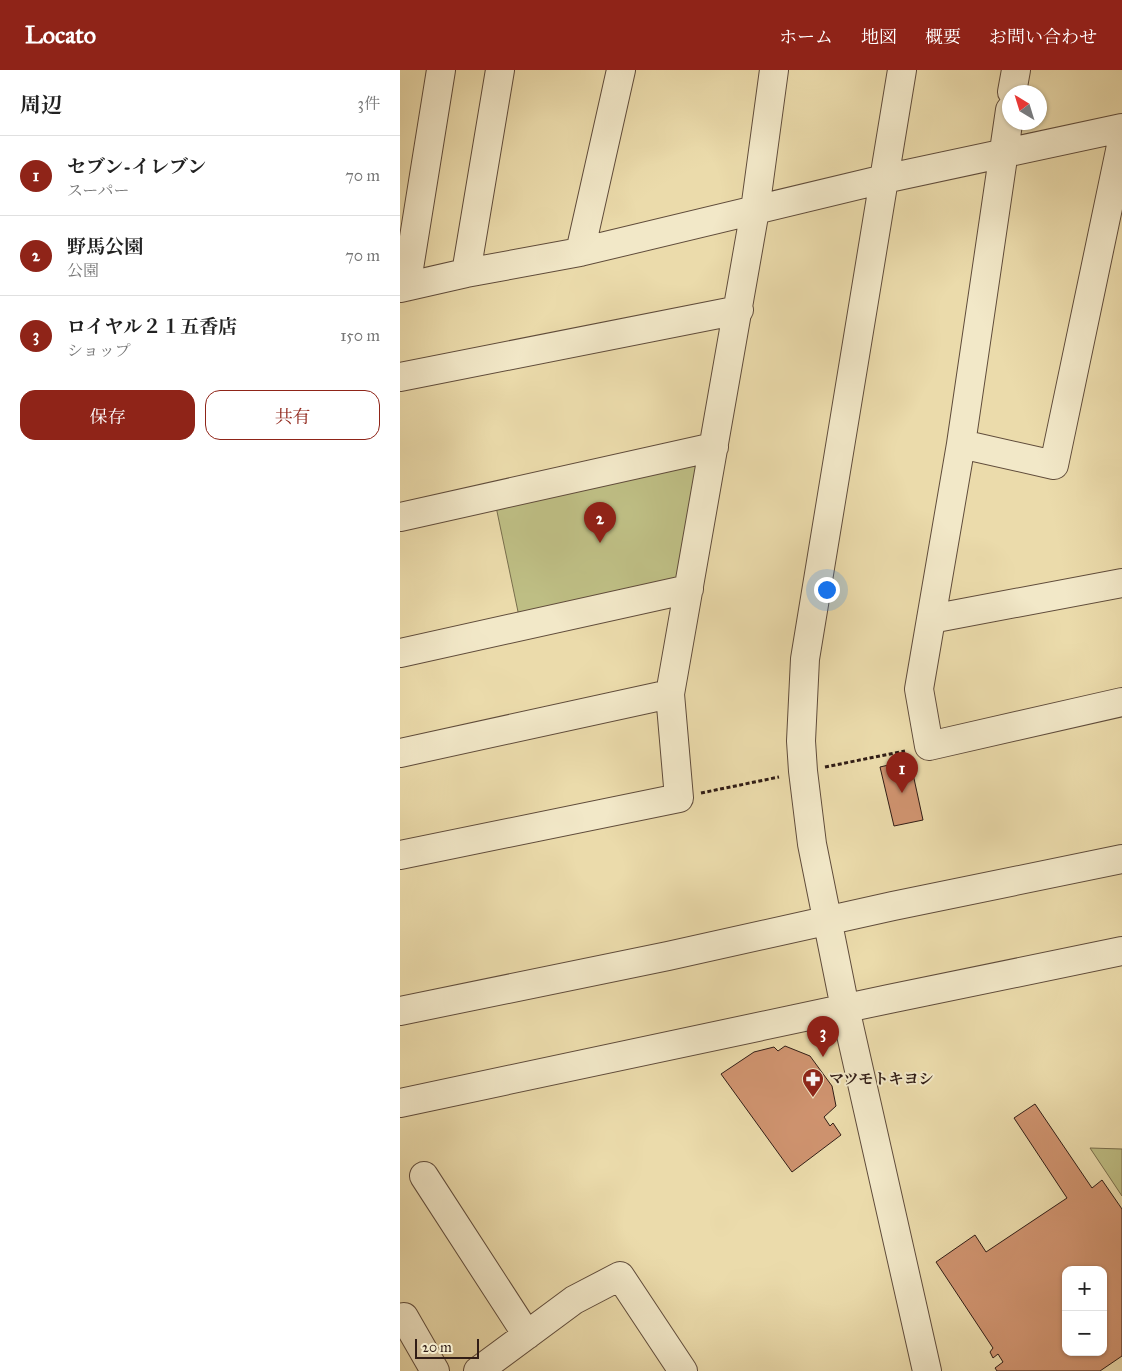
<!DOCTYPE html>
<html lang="ja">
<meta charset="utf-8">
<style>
:root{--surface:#fff;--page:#f6f6f6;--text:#222;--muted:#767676;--line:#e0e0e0;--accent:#8f2418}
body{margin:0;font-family:"IM FELL Great Primer","Noto Serif JP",serif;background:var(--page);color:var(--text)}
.controls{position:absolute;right:15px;bottom:15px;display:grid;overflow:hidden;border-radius:10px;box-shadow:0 1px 4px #0004}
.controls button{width:45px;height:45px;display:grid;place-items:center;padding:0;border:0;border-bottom:1px solid var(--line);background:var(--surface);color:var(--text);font:25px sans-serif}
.compass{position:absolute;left:602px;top:15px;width:45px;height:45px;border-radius:50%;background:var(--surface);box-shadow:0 1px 4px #0004;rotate:322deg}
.scale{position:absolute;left:15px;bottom:12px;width:64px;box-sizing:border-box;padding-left:5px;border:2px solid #311d16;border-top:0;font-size:14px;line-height:18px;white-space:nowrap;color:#311d16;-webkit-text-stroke:4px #f2e8c8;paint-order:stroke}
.you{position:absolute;left:426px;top:519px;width:18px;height:18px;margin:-12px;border:4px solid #fff;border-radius:50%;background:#1a73e8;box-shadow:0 0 0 8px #1a73e833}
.badge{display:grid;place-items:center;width:32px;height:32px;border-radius:50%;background:var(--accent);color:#fff;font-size:16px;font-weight:700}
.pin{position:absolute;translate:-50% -41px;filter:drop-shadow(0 1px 2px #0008)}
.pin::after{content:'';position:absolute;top:26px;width:18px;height:15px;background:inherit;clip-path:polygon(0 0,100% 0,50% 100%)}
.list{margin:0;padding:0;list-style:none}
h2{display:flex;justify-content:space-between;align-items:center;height:65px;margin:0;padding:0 20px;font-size:21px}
h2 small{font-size:16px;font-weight:400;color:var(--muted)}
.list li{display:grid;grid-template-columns:32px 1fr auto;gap:15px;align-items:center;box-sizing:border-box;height:80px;padding:0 20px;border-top:1px solid var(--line)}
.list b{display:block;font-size:19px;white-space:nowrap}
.list p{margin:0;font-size:16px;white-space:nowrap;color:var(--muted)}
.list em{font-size:16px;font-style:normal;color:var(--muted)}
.actions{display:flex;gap:10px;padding:15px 20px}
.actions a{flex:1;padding:11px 0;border:1px solid var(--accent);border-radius:15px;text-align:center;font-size:18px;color:var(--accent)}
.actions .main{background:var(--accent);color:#fff}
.map{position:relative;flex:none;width:722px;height:1301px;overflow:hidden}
header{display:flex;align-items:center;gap:30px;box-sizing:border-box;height:70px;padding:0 25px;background:var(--accent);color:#fff}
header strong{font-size:24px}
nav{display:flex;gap:28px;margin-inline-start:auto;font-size:18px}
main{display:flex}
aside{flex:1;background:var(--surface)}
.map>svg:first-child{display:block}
.green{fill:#bebe84;stroke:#786e4d}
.building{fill:#d09470;stroke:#311d16;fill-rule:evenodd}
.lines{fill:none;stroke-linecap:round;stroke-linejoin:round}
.minor-casing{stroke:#604c3b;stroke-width:30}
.path{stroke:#311d16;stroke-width:3;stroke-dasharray:4 2.5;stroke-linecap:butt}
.minor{stroke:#f2e8c8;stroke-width:28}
.labels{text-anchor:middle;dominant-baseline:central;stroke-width:4;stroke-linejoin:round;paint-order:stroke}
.poi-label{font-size:15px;font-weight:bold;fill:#311d16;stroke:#f2e8c8;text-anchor:start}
</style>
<header>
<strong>Locato</strong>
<nav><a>ホーム</a><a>地図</a><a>概要</a><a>お問い合わせ</a></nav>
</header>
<main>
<aside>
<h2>周辺<small>3件</small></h2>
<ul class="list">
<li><span class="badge">1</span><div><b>セブン-イレブン</b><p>スーパー</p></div><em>70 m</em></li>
<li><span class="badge">2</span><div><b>野馬公園</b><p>公園</p></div><em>70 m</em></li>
<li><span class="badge">3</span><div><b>ロイヤル２１五香店</b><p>ショップ</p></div><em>150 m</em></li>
</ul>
<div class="actions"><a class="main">保存</a><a>共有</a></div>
</aside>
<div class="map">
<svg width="722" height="1301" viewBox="0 0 722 1301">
<rect width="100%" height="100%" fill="#ebdbab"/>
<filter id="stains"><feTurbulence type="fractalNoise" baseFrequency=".004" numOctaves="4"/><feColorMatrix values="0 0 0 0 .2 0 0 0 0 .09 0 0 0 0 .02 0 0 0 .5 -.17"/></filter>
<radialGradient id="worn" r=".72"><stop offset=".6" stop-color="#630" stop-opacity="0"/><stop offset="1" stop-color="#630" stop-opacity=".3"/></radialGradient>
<!-- green -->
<path class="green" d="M314 377 289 519 121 556 94 427Z
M690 1078 722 1079V1126Z"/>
<!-- building -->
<path class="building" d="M510 690 523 750 494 756 480 697Z
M385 976 410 986 432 1016 436 1036 424 1047 430 1056 433 1053 441 1065 392 1102 321 1004 354 982 374 977 378 981Z
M635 1034 692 1118 702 1110 722 1139V1286L700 1301H597L595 1298 603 1292 598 1284 593 1288 590 1282 593 1278 536 1192 575 1165 586 1182 667 1128 614 1048ZM666 1200H703V1282H666Z"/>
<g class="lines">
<!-- minor casing -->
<g class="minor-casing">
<path id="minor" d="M502 0 405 589 401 671 403 701 412 774 445 938 527 1301
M612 22 616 0
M722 71 654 395 561 374 519 619 529 676 722 632
M180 182 221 0
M66 203 100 0
M6 217 41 0
M0 218 66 203 180 182 484 109 722 58
M0 307 339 240
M561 374 610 40
M0 447 314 377
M531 549 722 513
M0 583 289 519
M0 683 270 624
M0 785 279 728 270 624 355 140 374 0
M0 941 268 886 493 836 722 789
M0 1033 489 929 722 881
M24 1106 127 1265
M4 1247 35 1301
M78 1301 174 1230 220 1206 283 1301"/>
</g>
<!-- path -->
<path class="path" d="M425 697 505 681
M301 723 379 707"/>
<!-- minor -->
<use href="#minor" class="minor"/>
</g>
<!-- icons -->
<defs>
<g id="pharmacy-pin" transform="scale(1.125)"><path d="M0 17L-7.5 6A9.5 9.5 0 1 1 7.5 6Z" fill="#8f2418" stroke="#f2e8c8"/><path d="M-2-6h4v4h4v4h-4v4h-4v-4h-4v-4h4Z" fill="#fff"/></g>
</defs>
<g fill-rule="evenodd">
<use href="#pharmacy-pin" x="413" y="1009"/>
</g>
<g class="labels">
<!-- poi labels -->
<g class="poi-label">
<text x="429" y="1009">マツモトキヨシ</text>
</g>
</g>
<rect width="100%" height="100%" filter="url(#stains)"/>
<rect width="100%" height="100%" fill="url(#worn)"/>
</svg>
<div class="controls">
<button>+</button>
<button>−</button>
</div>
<svg class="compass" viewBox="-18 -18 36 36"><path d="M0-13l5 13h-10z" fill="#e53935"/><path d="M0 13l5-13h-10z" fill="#767676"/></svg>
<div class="scale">20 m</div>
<div class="you"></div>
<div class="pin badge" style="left:502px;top:723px">1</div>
<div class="pin badge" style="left:200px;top:473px">2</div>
<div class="pin badge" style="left:423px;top:987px">3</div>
</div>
</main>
